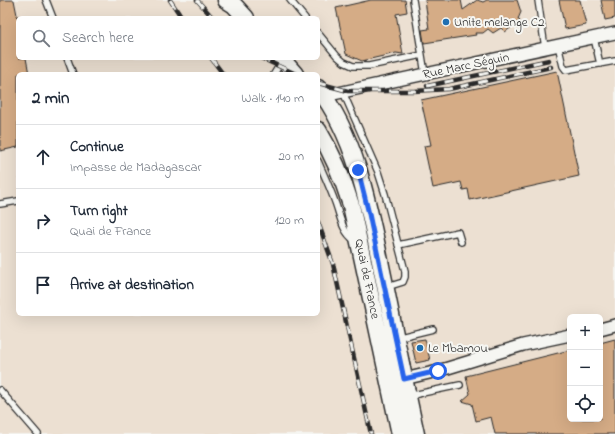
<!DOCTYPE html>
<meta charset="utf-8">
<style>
:root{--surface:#fff;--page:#f6f6f7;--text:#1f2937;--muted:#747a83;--line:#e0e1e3}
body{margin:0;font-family:"Indie Flower",sans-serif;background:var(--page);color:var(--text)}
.controls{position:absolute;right:12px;bottom:12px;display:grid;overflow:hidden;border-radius:6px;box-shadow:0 4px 16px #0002}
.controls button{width:36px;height:36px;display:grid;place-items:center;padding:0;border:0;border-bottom:1px solid var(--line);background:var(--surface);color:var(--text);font:20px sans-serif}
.stop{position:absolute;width:12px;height:12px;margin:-9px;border:3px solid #2563eb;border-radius:50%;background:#fff}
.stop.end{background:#2563eb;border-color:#fff;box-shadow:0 1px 4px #0008}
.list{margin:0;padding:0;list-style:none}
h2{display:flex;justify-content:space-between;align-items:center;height:52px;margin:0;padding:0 16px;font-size:17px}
h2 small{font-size:13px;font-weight:400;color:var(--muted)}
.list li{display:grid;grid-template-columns:26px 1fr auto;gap:12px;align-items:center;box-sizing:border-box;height:64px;padding:0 16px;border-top:1px solid var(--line)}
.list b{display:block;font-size:15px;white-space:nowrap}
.list p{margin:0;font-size:13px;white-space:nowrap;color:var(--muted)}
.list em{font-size:13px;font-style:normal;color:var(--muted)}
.icon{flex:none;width:22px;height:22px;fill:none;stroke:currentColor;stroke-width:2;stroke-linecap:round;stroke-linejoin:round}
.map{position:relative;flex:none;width:615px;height:434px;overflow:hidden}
.search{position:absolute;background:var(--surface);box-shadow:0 4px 16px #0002;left:16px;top:16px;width:304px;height:44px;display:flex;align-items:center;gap:10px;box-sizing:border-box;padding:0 14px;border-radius:6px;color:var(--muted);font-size:15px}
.panel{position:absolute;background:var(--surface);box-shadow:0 4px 16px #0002;left:16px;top:72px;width:304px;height:244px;border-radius:6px}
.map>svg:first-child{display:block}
.built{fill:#ece0d2;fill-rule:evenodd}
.building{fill:#d5ac86;stroke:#2b2b2b}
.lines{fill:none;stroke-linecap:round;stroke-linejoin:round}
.service-casing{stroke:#2b2b2b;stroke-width:8}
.minor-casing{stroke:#2b2b2b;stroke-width:14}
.secondary-casing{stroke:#2b2b2b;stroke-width:19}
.service{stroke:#f6f6f2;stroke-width:5.5}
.minor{stroke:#f6f6f2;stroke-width:11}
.secondary{stroke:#f6f6f2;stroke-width:16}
.rail-casing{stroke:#2b2b2b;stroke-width:4.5}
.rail{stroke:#f6f6f2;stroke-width:3;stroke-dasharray:9;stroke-linecap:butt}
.route{stroke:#2563eb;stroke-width:5}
.poi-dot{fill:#1f6fb2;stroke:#f6f6f2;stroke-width:1.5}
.labels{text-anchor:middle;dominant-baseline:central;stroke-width:4;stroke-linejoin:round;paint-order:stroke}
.poi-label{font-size:13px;fill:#2b2b2b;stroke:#f6f6f2;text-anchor:start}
.street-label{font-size:13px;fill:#2b2b2b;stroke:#f6f6f2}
</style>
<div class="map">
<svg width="615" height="434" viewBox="0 0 615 434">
<rect width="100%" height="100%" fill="#f6f6f2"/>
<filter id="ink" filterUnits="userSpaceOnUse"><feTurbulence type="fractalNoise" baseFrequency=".025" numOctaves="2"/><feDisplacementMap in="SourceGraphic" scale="8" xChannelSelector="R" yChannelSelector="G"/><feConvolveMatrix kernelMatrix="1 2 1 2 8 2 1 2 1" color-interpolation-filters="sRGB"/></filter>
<g filter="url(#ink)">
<!-- built -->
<path class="built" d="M0 0H615V434H0ZM18 18H318V58H18ZM18 74H318V314H18ZM570 317H600V419H570Z"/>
<!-- building -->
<path class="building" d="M0 0H14L18 20V58H26L29 74H18V147L0 151Z
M371 0H405L407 12 396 14 403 54 396 53 362 61 346 54 336 8Z
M425 0H461L463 10 477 0 483 2 487 0H517L521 12 518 19 520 21 505 32 501 28 493 33 488 29 483 33H475L476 35 424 43 422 30 429 29Z
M559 0H580L586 25 565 29Z
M601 0H615V18L605 20Z
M557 71 579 176 470 200 468 189 463 190 461 182 433 188 424 146 431 145 421 100Z
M425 339 430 360 416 363 411 341Z
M615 339V434H495L491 417 476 421 472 404 462 401 470 394 466 376 570 350V419H600V343Z"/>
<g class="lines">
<!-- service casing -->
<g class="service-casing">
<path id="service" d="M46 0 53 18
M290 0 305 18
M413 0 425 74
M538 0 545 48
M318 33 337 56 344 62 353 66H369L422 55
M594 38 600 64
M558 45 563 66 566 70 615 61
M67 58 73 74
M274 74 277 69
M343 92 378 172 385 194 405 271V277L403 282 387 287
M318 161C324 175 330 188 335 202 340 215 342 232 354 240
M0 204 18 201
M398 245 458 232 461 242
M396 338 433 329
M0 390 38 434
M408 396 460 385"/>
</g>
<!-- minor casing -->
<g class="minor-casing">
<path id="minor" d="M324 96 615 33
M600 329 615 325
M404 379 438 371 523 345 570 335"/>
</g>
<!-- secondary casing -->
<g class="secondary-casing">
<path id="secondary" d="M226 0 234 5 246 18
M281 58 295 74
M318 88C360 142 371 220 385 285 395 335 405 384 416 434
M318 130C332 153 343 179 351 205L400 434"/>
</g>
<!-- service -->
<use href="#service" class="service"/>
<!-- minor -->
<use href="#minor" class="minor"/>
<!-- secondary -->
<use href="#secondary" class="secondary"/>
<!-- rail casing -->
<g class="rail-casing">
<path id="rail" d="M170 0 182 18
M197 0 213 18
M211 58 223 74
M261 58 296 74
M318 83 348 91H414L449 89 551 67
M427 86 549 60
M318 222 333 264 371 434"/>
</g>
<!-- rail -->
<use href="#rail" class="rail"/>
</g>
</g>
<g class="lines" filter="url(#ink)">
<!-- route -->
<path class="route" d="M358 170 369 214 404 379 438 371"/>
</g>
<!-- markers -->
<g class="poi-dot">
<circle cx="446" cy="22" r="4"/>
<circle cx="420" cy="348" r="4"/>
</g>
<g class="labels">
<!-- poi labels -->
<g class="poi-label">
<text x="454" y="22">Unite melange C2</text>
<text x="428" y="348">Le Mbamou</text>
</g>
<!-- street labels -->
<g class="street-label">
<text transform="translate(466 66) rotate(-12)">Rue Marc Séguin</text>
<text transform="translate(367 279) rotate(78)">Quai de France</text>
</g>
</g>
</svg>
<div class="controls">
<button>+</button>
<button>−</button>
<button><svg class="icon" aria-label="locate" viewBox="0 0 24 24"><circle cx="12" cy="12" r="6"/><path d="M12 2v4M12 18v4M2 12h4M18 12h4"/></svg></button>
</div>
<div class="stop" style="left:438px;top:371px"></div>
<div class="stop end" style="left:358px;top:170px"></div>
<div class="search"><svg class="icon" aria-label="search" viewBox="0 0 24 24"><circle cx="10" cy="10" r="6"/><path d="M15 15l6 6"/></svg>Search here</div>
<section class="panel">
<h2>2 min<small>Walk · 140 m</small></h2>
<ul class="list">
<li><svg class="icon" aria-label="ahead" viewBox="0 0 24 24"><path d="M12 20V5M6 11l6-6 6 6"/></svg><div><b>Continue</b><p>Impasse de Madagascar</p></div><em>20 m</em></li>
<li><svg class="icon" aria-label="right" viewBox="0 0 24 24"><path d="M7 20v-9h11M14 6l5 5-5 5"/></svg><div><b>Turn right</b><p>Quai de France</p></div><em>120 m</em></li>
<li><svg class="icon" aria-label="arrive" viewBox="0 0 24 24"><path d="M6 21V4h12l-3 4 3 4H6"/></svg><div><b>Arrive at destination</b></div></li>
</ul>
</section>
</div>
